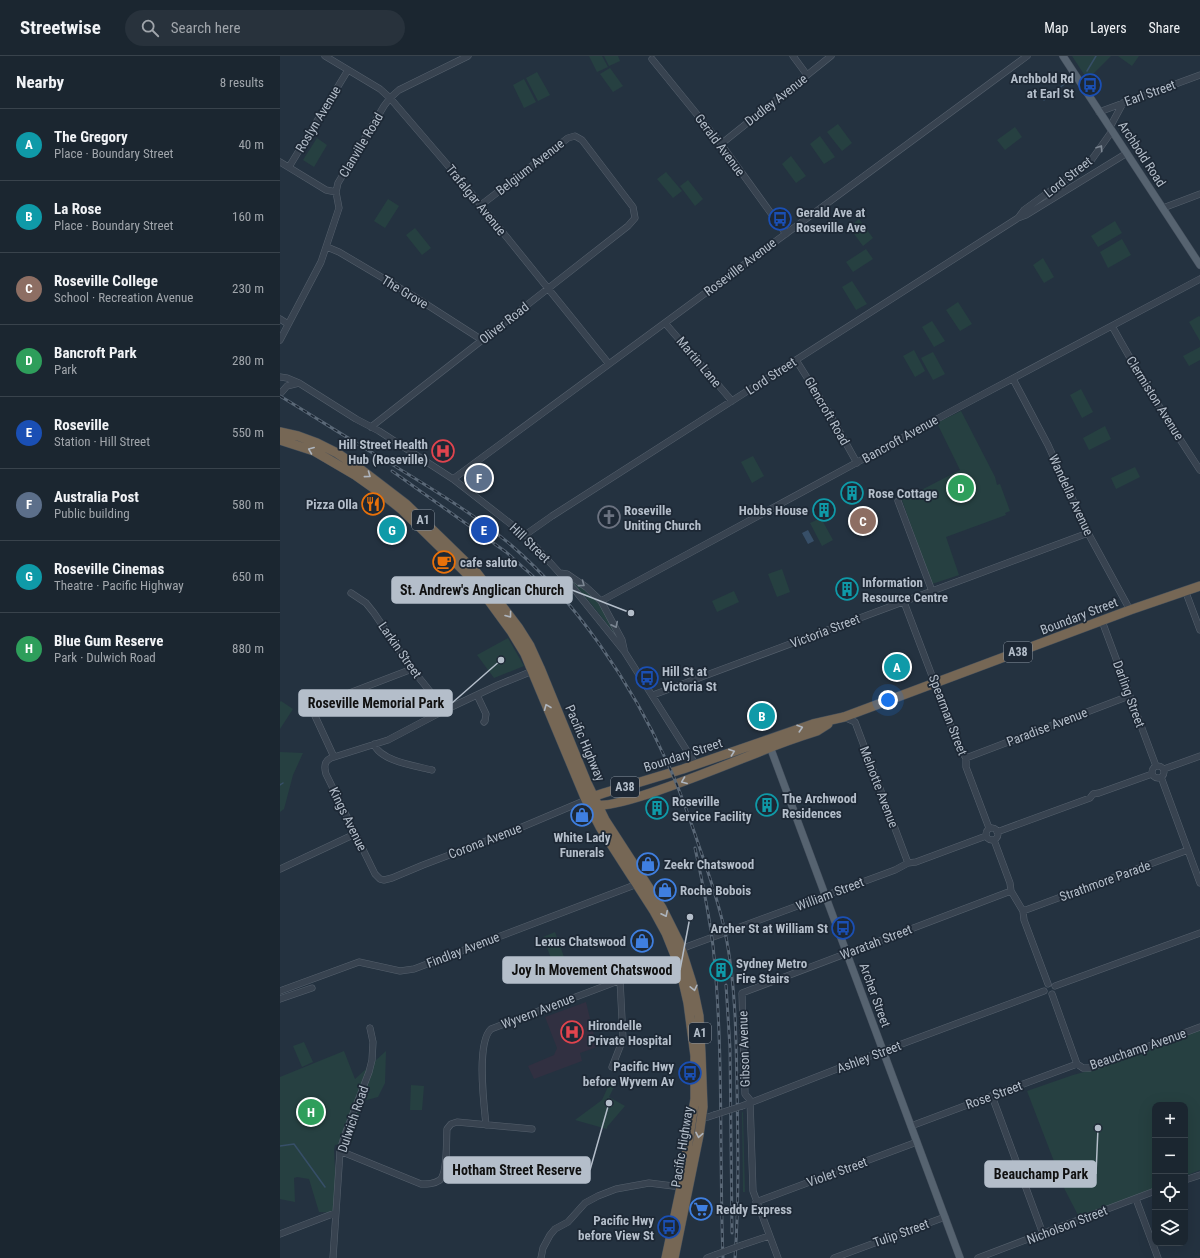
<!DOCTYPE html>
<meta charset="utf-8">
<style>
:root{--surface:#1b2630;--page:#28323c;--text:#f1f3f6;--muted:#a0a5ab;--line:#39434c;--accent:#bca0f2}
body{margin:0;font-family:"Roboto Condensed",sans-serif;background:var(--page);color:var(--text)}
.controls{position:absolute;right:12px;bottom:12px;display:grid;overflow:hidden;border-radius:8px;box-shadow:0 4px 16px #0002}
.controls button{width:36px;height:36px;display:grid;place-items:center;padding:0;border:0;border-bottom:1px solid var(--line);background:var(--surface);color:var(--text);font:20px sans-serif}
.you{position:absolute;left:608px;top:644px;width:14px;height:14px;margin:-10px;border:3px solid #fff;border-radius:50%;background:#1a73e8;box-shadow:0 0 0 6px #1a73e833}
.badge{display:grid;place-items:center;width:26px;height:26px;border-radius:50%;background:var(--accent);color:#fff;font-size:13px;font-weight:700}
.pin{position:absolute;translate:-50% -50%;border:2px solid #fff;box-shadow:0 1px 4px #0006}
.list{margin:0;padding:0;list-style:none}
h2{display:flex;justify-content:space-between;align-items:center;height:52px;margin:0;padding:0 16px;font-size:17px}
h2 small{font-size:13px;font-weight:400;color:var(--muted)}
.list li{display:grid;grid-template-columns:26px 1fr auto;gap:12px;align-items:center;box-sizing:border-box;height:72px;padding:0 16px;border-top:1px solid var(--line)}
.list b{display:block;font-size:15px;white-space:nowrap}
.list p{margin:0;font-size:13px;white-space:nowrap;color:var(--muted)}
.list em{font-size:13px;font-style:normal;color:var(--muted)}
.icon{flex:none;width:22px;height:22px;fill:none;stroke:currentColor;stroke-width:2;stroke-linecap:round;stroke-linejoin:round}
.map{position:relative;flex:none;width:920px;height:1202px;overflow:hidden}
header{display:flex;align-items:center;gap:24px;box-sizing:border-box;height:56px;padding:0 20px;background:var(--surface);border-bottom:1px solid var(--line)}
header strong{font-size:19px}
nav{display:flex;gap:22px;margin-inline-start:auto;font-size:14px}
.search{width:280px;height:36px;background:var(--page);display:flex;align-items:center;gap:10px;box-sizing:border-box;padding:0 14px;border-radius:22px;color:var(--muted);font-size:15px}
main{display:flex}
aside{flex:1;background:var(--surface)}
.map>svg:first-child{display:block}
.medical{fill:#313041}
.green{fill:#264041}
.water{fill:#374f68}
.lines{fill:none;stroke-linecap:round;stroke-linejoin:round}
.stream{stroke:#374f68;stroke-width:1.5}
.minor-casing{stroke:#56616d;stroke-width:7}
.major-casing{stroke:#444f5c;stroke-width:8}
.highway-casing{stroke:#434e5a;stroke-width:10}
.minor{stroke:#384350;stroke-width:6}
.major{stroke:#566370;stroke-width:7}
.highway{stroke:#766755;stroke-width:9}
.rail-casing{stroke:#5a6877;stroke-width:3}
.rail{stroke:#1d2835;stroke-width:1.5;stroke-dasharray:4.5;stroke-linecap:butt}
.minor-bridge-casing{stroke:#56616d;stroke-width:7;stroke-linecap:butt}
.minor-bridge{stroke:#384350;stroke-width:6}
.oneway{stroke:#7c8793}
.oneway2{stroke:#aeb5be}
.labels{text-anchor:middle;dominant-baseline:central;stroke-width:3.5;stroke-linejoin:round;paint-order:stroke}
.shield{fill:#1d2835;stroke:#87919d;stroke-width:1}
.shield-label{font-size:12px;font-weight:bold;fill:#b4beca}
.poi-label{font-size:13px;font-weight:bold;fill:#b4beca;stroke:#1d2835;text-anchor:start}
.street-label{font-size:13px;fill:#b4beca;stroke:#1d2835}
.leader{fill:none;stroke:#b4beca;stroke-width:1.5}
.callout-dot{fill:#b4beca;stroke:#1d2835;stroke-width:1.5}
.callout{fill:#b4beca;stroke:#b4beca;stroke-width:1.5}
.callout-label{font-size:14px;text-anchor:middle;font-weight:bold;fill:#111}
</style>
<header>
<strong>Streetwise</strong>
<div class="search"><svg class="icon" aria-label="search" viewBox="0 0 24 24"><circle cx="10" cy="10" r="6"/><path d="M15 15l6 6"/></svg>Search here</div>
<nav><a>Map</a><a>Layers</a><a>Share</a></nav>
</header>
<main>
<aside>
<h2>Nearby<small>8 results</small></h2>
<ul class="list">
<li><span class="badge" style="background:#0f9aa8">A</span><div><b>The Gregory</b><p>Place · Boundary Street</p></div><em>40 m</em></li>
<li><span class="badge" style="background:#0f9aa8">B</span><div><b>La Rose</b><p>Place · Boundary Street</p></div><em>160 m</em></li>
<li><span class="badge" style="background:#8d6e63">C</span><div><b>Roseville College</b><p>School · Recreation Avenue</p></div><em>230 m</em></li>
<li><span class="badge" style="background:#2e9e5b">D</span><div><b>Bancroft Park</b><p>Park</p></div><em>280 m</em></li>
<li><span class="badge" style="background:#1a4fb4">E</span><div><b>Roseville</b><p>Station · Hill Street</p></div><em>550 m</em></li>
<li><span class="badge" style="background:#5c6f8a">F</span><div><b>Australia Post</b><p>Public building</p></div><em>580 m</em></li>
<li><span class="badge" style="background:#0f9aa8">G</span><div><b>Roseville Cinemas</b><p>Theatre · Pacific Highway</p></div><em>650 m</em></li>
<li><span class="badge" style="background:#2e9e5b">H</span><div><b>Blue Gum Reserve</b><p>Park · Dulwich Road</p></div><em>880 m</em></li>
</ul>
</aside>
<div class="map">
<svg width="920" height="1202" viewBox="0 0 920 1202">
<rect width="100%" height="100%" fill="#243240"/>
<!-- medical -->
<path class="medical" d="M306 946 317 991 300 997 302 1005 254 1023 248 1010 274 999 277 992 265 961Z"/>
<!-- green -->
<path class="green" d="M309 0H322L328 11 317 16Z
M324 0H338L340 5 329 10Z
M792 0H831L809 22V26Z
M838 0H859L852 10Z
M330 12 343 30 333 36 320 18Z
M257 16 270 39 258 45 246 22Z
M244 23 256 46 244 52 233 29Z
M558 68 572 87 562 95 547 76Z
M735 71 742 81 725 94 717 84Z
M540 80 555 101 544 108 530 88Z
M37 82 47 89 34 111 23 104Z
M511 100 526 120 516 127 502 108Z
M386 116 402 135 393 142 377 123Z
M408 124 423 143 415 150 400 130Z
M108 143 119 150 105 172 94 165Z
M579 163 593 182 583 190 569 171Z
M835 165 842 177 818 191 811 180Z
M135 172 151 192 142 199 126 179Z
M842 183 851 199 828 212 820 196Z
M586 193 593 203 573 216 566 206Z
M763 202 774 221 764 227 753 209Z
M572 225 587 248 576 254 562 231Z
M678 246 692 268 680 275 666 254Z
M919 260 920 261V285L909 266Z
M652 265 665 285 654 291 642 271Z
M920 291V304L909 310 903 300Z
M634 294 645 315 635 321 623 300Z
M653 296 665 318 653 324 641 302Z
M801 333 813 356 802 362 790 339Z
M681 355 715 421 717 429 720 428 730 455 725 457 726 459 666 481 679 519 652 528 622 444 680 414 657 367Z
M825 370 831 383 809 394 803 382Z
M473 400 484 420 472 427 461 406Z
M855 411 860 421 836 433 831 422Z
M541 462 553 484 542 490 530 467Z
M502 513 510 536 497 541 488 518Z
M286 519 315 542 320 548 340 584 309 545Z
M454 535 459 546 437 556 432 545Z
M228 582 244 610 214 622 197 599Z
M1 645 13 653 0 673V646Z
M0 696 23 697 13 719 4 753 0 756Z
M275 876 284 901 272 905 263 881Z
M920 974V1114L905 1120V1049H875V1132L799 1161 785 1134 747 1035 793 1019 819 1012Z
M24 986 33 1006 22 1011 13 990Z
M64 995 75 1023 106 995 105 1027 98 1041 83 1045 72 1086 55 1089 54 1093 57 1157 39 1156 29 1123 17 1121 14 1122 15 1146 0 1143V1021Z
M331 1024 336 1027 329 1041 345 1050 327 1071V1073L295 1064 322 1044Z
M131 1029 144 1030 142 1054H130Z
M462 1055 463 1057 465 1136H463Z"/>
<!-- water -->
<path class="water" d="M528 474 534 485 528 488 522 477Z"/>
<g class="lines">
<!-- stream -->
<path class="stream" d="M807 15 816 0
M764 44 787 26
M0 729 3 727
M0 1090 14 1088 45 1131"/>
<!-- minor casing -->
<g class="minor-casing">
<path id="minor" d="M45 0 100 33 110 42 183 127 329 308
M513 0 527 19
M372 3 441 88 506 178
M819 56 920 19
M830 71 843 47
M441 88 551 0
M0 106 46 134 56 136
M9 111 68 14
M883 152 920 138
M738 162 744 154 810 106 832 75
M47 191 59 196 135 241 202 284
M0 263 8 268
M385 267 452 345
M832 270C859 319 889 367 920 414
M0 284 41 206 59 152 56 136 58 127 104 50 110 42 119 34 188 0
M516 304 548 355 577 407
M0 321 7 322 19 327 76 363 99 375 173 423 245 479 294 533 344 595 416 709
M733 323 768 389 808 477 850 554
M0 338 7 330 19 327
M91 371 348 170 355 162 353 151 302 84 295 80 288 82 201 149
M173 423 747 0
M618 445 652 535
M245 479 272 460 738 162 746 159 847 97
M280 517 287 518 306 531 321 545 342 584 344 593
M905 534 920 574
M71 537 86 547 94 557 132 613 165 654
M321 545 683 349 920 223
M624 546 679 691 686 702V711L709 772
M822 565 876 710
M255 614 218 629 165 654 108 684 51 702C44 705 44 711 46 718L95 818 100 823 104 824 112 822 143 809 235 774 306 744
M197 639 206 658 205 665 204 666
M373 639 808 477
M564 661 575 666 628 807
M94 688C100 705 136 710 152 714
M54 701 35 660 36 652 38 649 132 613
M686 702 849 640
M872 716a6 6 0 1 1 12 0a6 6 0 1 1-12 0Z
M884 713 920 700
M881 721 920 827
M706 778a6 6 0 1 1 12 0a6 6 0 1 1-12 0Z
M717 776 810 742 813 738 819 737 872 718
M714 784 730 827 731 835 743 855 744 864 768 928
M0 813 75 778
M743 855 908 794
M775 930 920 877
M0 935 79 906 120 915 134 913 360 827
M772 938 797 1008
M0 943 32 932
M797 1008 803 1012H810L920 971
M332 1011 343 983 340 924
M712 1040 763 1178
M462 1050 603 995 764 935
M413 1062 428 1061 434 1059
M206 1069C204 1049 196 987 211 973L391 905 406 891 615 814 628 807 636 806 706 780
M631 1070 797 1008
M60 1095 141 1128C148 1128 154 1128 160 1124 168 1116 166 1085 167 1073L171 1068 177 1066 252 1073
M905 1124 920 1119
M856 1143 878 1202
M476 1146 637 1086
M0 1178 55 1157
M462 1189 489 1180
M53 1202 60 1095 64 1081 89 1016 92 1004 93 986 90 972
M261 1202 263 1192 270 1179 275 1173 288 1166 305 1147 318 1140 336 1133 369 1127 401 1131
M427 1202 435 1199
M498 1202 473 1135 470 1044 465 1038 462 937 731 835
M554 1202 665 1161
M698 1202 875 1135"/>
</g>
<!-- major casing -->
<g class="major-casing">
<path id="major" d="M783 0 920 209
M489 688 680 1202"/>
</g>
<!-- highway casing -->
<g class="highway-casing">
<path id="highway" d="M0 376 18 380 37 387 57 397 79 412 126 448 197 517 238 571 250 590 260 612 307 727 325 764 382 852 399 886 412 927 419 960 421 998 423 1051 419 1079 394 1202
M0 384 34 395 75 419 106 441 121 453 166 497 196 527 231 575 245 598 306 744 320 771 374 855 386 877 400 912 408 947 415 1000V1043L401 1131 386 1202
M309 742 324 737 403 713 533 668 564 661 850 554 920 530
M315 748C332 757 455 705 479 696 498 688 518 681 537 675L548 668"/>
</g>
<!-- minor -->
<use href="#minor" class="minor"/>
<!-- major -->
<use href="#major" class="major"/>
<!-- highway -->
<use href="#highway" class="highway"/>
<!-- rail casing -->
<g class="rail-casing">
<path id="rail" d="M0 340C38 363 75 387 113 409 154 434 194 458 231 489 295 544 352 628 387 706 400 733 409 761 419 790 430 821 441 853 447 886 456 935 456 984 457 1033 458 1090 459 1146 455 1202
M112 415 226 496 265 531
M415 792C422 824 429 857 433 890 444 994 439 1098 443 1202
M446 929 450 992 452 1177"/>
</g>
<!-- rail -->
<use href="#rail" class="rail"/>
<!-- minor-bridge casing -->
<g class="minor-bridge-casing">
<path id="minor-bridge" d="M434 1059 462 1050
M435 1199 462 1189"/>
</g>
<!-- minor-bridge -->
<use href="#minor-bridge" class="minor-bridge"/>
</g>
<!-- one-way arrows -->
<defs><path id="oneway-chevron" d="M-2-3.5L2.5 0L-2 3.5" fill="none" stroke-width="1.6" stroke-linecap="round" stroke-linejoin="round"/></defs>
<g class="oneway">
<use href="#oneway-chevron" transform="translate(820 92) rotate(-56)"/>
<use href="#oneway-chevron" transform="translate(302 528) rotate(36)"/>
<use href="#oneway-chevron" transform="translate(335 569) rotate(63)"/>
</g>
<g class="oneway2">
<use href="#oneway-chevron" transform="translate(31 394) rotate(-158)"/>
<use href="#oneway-chevron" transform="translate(88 419) rotate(36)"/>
<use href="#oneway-chevron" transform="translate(229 559) rotate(53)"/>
<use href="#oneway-chevron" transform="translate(267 651) rotate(-112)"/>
<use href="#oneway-chevron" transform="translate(520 672) rotate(-18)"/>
<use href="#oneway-chevron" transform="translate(452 696) rotate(-20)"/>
<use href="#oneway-chevron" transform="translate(404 725) rotate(159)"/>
<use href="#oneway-chevron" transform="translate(385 858) rotate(64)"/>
<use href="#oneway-chevron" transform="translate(414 932) rotate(77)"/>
<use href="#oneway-chevron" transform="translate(419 1079) rotate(101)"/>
</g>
<!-- icons -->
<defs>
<g id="bus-ring" transform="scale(1.15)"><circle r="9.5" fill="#1d2835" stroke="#1a4fb4" stroke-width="1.5"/><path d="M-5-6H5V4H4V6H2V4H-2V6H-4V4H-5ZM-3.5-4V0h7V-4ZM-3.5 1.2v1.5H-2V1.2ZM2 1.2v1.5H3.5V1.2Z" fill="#1a4fb4"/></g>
<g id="hospital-ring" transform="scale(1.15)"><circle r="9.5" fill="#1d2835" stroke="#e0444e" stroke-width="1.5"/><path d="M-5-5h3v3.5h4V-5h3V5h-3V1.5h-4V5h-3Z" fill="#e0444e"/></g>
<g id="building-ring" transform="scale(1.15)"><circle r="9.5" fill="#1d2835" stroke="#0f9aa8" stroke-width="1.5"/><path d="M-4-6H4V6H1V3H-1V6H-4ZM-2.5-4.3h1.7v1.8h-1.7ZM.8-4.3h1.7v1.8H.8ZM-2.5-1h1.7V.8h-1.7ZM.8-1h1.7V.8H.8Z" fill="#0f9aa8"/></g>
<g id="restaurant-ring" transform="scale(1.15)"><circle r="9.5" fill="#1d2835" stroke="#e8710a" stroke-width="1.5"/><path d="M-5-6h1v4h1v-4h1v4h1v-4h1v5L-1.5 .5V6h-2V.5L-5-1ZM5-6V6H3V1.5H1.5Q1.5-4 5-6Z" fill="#e8710a"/></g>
<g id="church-ring" transform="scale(1.15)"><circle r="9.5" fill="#1d2835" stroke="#6b7280" stroke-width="1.5"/><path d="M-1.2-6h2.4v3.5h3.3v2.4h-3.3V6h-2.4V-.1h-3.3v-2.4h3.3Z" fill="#6b7280"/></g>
<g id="cafe-ring" transform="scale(1.15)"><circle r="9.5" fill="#1d2835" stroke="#e8710a" stroke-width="1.5"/><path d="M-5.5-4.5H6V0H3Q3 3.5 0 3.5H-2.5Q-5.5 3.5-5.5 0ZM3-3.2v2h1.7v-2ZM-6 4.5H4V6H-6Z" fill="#e8710a"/></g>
<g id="shop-ring" transform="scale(1.15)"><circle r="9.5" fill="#1d2835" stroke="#3f7fe0" stroke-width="1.5"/><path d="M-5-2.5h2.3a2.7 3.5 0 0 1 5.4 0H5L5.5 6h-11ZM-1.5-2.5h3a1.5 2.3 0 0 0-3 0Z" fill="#3f7fe0"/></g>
<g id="supermarket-ring" transform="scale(1.15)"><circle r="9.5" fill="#1d2835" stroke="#3f7fe0" stroke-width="1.5"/><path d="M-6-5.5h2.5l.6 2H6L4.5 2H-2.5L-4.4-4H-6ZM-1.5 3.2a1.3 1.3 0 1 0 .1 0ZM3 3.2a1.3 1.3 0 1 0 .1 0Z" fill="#3f7fe0"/></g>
</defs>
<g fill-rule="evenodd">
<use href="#bus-ring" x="810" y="29"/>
<use href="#bus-ring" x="500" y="163"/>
<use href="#hospital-ring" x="163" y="395"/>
<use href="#building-ring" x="572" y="437"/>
<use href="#restaurant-ring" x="93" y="448"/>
<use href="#building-ring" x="544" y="454"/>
<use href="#church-ring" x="329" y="461"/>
<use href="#cafe-ring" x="164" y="506"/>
<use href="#building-ring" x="567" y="533"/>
<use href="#bus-ring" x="367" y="622"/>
<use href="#building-ring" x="487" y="749"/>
<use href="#building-ring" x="377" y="752"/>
<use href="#shop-ring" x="302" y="759"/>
<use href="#shop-ring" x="368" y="808"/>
<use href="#shop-ring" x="385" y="834"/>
<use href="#bus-ring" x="563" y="872"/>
<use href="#shop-ring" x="362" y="885"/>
<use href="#building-ring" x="441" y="914"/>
<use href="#hospital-ring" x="292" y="976"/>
<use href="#bus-ring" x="410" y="1017"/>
<use href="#supermarket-ring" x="421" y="1153"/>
<use href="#bus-ring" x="389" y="1171"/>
</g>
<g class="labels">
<!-- shield labels -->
<g class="shield">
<rect x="132" y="454" width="22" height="20" rx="3"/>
<rect x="724" y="586" width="28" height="20" rx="3"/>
<rect x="331" y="721" width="28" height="20" rx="3"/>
<rect x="409" y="967" width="22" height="20" rx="3"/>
</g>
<g class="shield-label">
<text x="143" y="464">A1</text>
<text x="738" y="596">A38</text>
<text x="345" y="731">A38</text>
<text x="420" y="977">A1</text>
</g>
<!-- poi labels -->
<g class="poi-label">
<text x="794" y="22" text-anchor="end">Archbold Rd<tspan x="794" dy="15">at Earl St</tspan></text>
<text x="516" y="156">Gerald Ave at<tspan x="516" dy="15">Roseville Ave</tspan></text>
<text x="148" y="388" text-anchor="end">Hill Street Health<tspan x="148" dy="15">Hub (Roseville)</tspan></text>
<text x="588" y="437">Rose Cottage</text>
<text x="78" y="448" text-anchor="end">Pizza Olla</text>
<text x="344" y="454">Roseville<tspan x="344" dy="15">Uniting Church</tspan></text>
<text x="528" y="454" text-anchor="end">Hobbs House</text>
<text x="180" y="506">cafe saluto</text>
<text x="582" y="526">Information<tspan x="582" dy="15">Resource Centre</tspan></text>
<text x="382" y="615">Hill St at<tspan x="382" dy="15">Victoria St</tspan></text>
<text x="502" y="742">The Archwood<tspan x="502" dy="15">Residences</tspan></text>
<text x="392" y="745">Roseville<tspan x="392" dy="15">Service Facility</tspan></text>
<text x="302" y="781" text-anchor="middle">White Lady<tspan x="302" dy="15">Funerals</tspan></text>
<text x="384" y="808">Zeekr Chatswood</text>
<text x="400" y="834">Roche Bobois</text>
<text x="548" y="872" text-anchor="end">Archer St at William St</text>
<text x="346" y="885" text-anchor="end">Lexus Chatswood</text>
<text x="456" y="907">Sydney Metro<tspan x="456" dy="15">Fire Stairs</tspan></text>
<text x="308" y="969">Hirondelle<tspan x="308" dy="15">Private Hospital</tspan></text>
<text x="394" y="1010" text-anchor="end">Pacific Hwy<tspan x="394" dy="15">before Wyvern Av</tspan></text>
<text x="436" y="1153">Reddy Express</text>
<text x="374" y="1164" text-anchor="end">Pacific Hwy<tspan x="374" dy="15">before View St</tspan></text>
</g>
<!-- street labels -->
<g class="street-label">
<text transform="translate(870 37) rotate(-20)">Earl Street</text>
<text transform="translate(496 44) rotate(-38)">Dudley Avenue</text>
<text transform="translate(38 63) rotate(-59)">Roslyn Avenue</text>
<text transform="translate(81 89) rotate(-59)">Clanville Road</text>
<text transform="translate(440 89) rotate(53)">Gerald Avenue</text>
<text transform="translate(862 98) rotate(57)">Archbold Road</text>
<text transform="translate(250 111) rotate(-38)">Belgium Avenue</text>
<text transform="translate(788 121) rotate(-38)">Lord Street</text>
<text transform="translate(196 144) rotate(51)">Trafalgar Avenue</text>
<text transform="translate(460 211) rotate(-37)">Roseville Avenue</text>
<text transform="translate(125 236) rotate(31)">The Grove</text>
<text transform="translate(224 267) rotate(-38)">Oliver Road</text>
<text transform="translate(419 306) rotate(50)">Martin Lane</text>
<text transform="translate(491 320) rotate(-33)">Lord Street</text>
<text transform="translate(875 342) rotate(58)">Clermiston Avenue</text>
<text transform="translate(547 355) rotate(60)">Glencroft Road</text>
<text transform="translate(620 383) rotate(-29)">Bancroft Avenue</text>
<text transform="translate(791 439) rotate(65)">Wandella Avenue</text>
<text transform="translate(250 487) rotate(44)">Hill Street</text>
<text transform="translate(799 560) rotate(-21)">Boundary Street</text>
<text transform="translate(545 575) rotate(-21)">Victoria Street</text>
<text transform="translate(120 594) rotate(55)">Larkin Street</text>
<text transform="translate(849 638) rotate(70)">Darling Street</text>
<text transform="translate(668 659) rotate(69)">Spearman Street</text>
<text transform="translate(767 671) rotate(-21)">Paradise Avenue</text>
<text transform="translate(305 687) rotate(67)">Pacific Highway</text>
<text transform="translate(403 699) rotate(-18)">Boundary Street</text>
<text transform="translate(599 731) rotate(69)">Melnotte Avenue</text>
<text transform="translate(68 763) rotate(64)">Kings Avenue</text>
<text transform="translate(205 785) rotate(-21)">Corona Avenue</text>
<text transform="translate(825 825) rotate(-20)">Strathmore Parade</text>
<text transform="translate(550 838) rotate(-21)">William Street</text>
<text transform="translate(596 886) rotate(-21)">Waratah Street</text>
<text transform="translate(183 894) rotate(-21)">Findlay Avenue</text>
<text transform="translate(595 939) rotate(70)">Archer Street</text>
<text transform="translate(258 955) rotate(-21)">Wyvern Avenue</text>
<text transform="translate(464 993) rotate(-92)">Gibson Avenue</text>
<text transform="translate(858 993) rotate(-19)">Beauchamp Avenue</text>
<text transform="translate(589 1001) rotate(-21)">Ashley Street</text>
<text transform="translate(714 1039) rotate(-20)">Rose Street</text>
<text transform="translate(73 1063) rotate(-71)">Dulwich Road</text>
<text transform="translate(402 1091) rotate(-81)">Pacific Highway</text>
<text transform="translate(557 1116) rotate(-20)">Violet Street</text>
<text transform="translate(787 1169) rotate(-21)">Nicholson Street</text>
<text transform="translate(621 1177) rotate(-20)">Tulip Street</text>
</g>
</g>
<!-- callouts -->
<path class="leader" d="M351 557L292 534M221 604L172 647M410 861L400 914M329 1047L310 1114M818 1072L816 1118"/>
<g class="callout-dot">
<circle cx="351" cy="557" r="4"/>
<circle cx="221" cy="604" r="4"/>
<circle cx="410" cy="861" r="4"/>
<circle cx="329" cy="1047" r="4"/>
<circle cx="818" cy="1072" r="4"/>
</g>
<g class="callout">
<rect x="112" y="521" width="180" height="26" rx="4"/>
<rect x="19" y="634" width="153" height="26" rx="4"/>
<rect x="223" y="901" width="177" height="26" rx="4"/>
<rect x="164" y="1101" width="146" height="26" rx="4"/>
<rect x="705" y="1105" width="111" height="26" rx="4"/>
</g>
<g class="callout-label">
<text x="202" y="539">St. Andrew's Anglican Church</text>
<text x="96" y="652">Roseville Memorial Park</text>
<text x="312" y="919">Joy In Movement Chatswood</text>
<text x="237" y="1119">Hotham Street Reserve</text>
<text x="761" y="1123">Beauchamp Park</text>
</g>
</svg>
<div class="controls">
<button>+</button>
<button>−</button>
<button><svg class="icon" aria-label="locate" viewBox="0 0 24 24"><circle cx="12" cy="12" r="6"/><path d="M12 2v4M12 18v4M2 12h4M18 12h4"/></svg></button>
<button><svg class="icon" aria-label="layers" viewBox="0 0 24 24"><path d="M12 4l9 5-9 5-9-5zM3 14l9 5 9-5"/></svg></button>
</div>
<div class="you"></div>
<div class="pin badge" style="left:617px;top:611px;background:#0f9aa8">A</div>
<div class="pin badge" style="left:482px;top:660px;background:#0f9aa8">B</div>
<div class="pin badge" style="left:583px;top:465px;background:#8d6e63">C</div>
<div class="pin badge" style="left:681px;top:432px;background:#2e9e5b">D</div>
<div class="pin badge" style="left:204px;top:474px;background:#1a4fb4">E</div>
<div class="pin badge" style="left:199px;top:422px;background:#5c6f8a">F</div>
<div class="pin badge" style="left:112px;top:474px;background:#0f9aa8">G</div>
<div class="pin badge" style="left:31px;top:1056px;background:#2e9e5b">H</div>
</div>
</main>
